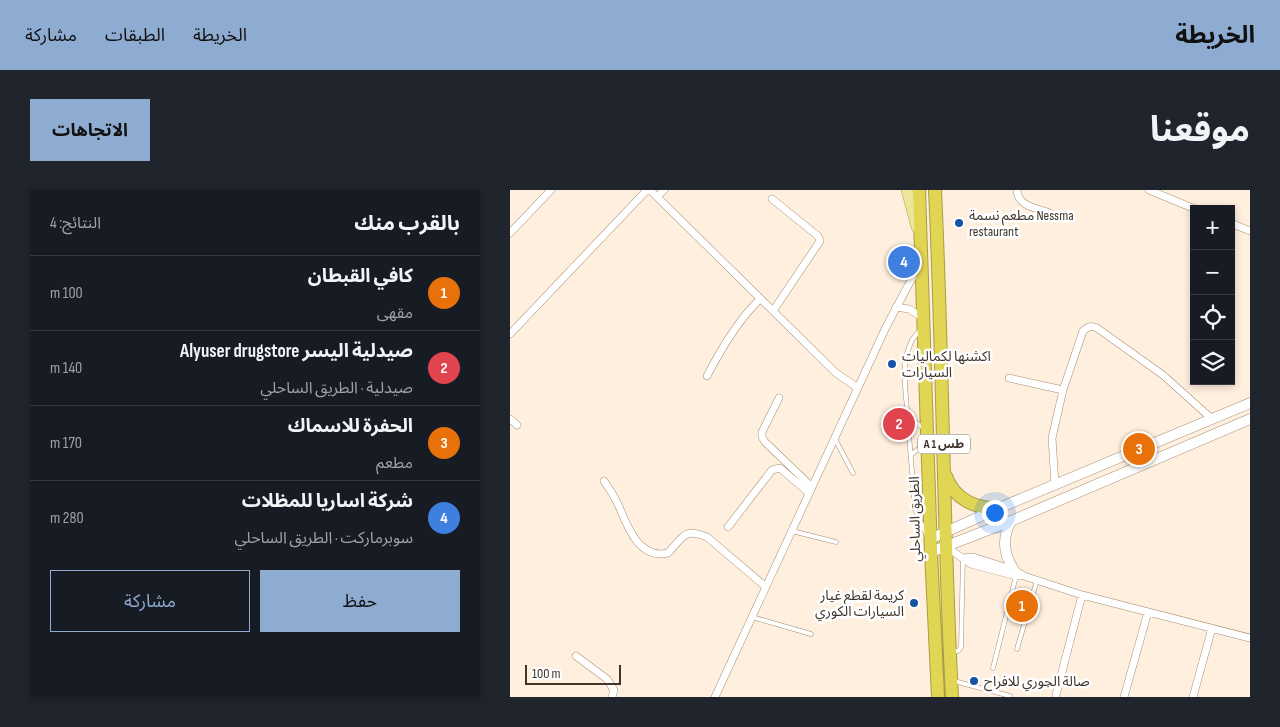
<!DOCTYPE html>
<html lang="ar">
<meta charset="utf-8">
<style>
:root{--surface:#171b24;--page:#20242c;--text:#f1f3f6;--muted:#9ea1a6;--line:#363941;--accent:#8eabd1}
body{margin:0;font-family:"Sofia Sans Condensed","Noto Sans Arabic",sans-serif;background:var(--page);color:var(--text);direction:rtl}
.controls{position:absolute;right:15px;top:15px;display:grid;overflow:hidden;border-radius:0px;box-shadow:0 2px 8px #0003}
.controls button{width:45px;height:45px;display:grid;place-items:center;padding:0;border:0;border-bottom:1px solid var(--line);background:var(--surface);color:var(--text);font:25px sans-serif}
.scale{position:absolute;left:15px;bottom:12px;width:96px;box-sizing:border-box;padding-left:5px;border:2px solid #3f352a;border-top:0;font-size:14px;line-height:18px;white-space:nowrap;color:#3f352a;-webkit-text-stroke:4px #fff;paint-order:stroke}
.you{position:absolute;left:484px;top:322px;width:18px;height:18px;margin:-12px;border:4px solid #fff;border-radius:50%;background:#1a73e8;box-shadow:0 0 0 8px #1a73e833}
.badge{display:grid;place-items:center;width:32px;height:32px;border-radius:50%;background:var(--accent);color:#fff;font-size:16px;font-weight:700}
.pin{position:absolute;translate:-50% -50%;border:2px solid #fff;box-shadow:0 1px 5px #0006}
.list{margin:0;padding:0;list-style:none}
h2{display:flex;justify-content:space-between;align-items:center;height:65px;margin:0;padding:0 20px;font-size:21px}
h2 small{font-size:16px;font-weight:400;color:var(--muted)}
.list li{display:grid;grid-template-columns:32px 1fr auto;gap:15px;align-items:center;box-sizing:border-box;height:75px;padding:0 20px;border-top:1px solid var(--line)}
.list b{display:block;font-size:19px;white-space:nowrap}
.list p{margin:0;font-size:16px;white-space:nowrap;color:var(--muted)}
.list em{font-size:16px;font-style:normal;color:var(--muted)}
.actions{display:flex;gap:10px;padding:15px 20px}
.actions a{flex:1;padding:11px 0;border:1px solid var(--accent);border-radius:0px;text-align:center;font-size:18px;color:var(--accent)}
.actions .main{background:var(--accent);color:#111}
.icon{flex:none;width:28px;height:28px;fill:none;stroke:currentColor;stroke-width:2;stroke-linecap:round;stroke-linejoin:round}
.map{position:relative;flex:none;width:740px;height:507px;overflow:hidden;direction:ltr;border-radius:0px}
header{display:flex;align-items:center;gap:30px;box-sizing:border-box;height:70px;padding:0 25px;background:var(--accent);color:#111}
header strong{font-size:24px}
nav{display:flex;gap:28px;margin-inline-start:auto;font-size:18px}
.intro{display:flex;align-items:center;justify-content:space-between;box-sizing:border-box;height:120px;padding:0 30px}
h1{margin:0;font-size:35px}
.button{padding:12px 22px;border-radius:0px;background:var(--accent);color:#111;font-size:18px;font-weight:700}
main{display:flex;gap:30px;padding:0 30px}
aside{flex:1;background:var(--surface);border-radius:0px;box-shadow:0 2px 8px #0003}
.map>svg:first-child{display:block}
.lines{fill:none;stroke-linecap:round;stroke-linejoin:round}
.lane-casing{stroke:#a78e73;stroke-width:5}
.street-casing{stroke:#a78e73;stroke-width:8}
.secondary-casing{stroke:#a78e73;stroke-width:11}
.primary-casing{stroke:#a89d45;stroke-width:12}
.highway-casing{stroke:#a89d45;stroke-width:14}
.lane{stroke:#fff;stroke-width:4}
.street{stroke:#fff;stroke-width:7}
.secondary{stroke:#fff;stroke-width:10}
.primary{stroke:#ede698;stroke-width:11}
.highway{stroke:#e1d554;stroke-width:12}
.poi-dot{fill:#1553a4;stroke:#fff;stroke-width:2}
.labels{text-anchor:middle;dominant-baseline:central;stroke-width:5;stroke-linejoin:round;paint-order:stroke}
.shield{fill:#fff;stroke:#79726a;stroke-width:1}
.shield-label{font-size:12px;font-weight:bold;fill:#3f352a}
.poi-label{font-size:14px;fill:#3f352a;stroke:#fff;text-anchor:start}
.street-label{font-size:14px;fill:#3f352a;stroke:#fff}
</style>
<header>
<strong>الخريطة</strong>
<nav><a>الخريطة</a><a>الطبقات</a><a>مشاركة</a></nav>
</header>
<div class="intro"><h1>موقعنا</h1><a class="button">الاتجاهات</a></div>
<main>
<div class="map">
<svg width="740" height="507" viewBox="0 0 740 507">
<rect width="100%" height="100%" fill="#ffefde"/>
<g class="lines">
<!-- lane casing -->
<g class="lane-casing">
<path id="lane" d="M410 140 402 150 395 168V195L405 319 417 346
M398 227 415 239
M325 249 343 283
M401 265 414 254
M282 341 326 352
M242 427 301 444
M507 459 527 390
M442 462 448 461 451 457 453 368
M483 478 506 386
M444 491 500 506"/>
</g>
<!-- street casing -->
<g class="street-casing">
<path id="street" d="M140 0 326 183 348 198
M507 0C508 17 527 18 540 23
M639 0 685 19
M147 7 154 0
M262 9 308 46 310 51 263 121
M721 33 740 41
M0 43 41 0
M386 117 399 119 413 128
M0 144 137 0
M197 186C211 159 228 130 250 109
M499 188 553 200
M269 208 252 242V247L255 252 302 297
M0 229 7 235
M94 291C99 298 104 306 108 314 117 336 129 370 158 363 173 348 173 337 197 347L256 397
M545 295 542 248 553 200 573 141C578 137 580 135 587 138L653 185 702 229
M218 337 262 280 270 278 299 303
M435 356 461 374 506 386H514
M453 368 463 367 504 380 514 386 572 405 740 448
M66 466 97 489 104 500 102 507
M546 505 572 405
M205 507 376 137 409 75
M614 507 638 422
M683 507 702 438"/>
</g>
<!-- secondary casing -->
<g class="secondary-casing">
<path id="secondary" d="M501 331C492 348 493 364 504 380
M420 349 489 318 740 213
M421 362 501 331 740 229"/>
</g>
<!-- primary casing -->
<g class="primary-casing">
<path id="primary" d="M397 0 407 37"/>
</g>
<!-- highway casing -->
<g class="highway-casing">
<path id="highway" d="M409 0 421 362 428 507
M425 0C433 169 433 338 442 507
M436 286C444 309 465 319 489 318"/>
</g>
<!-- lane -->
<use href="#lane" class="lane"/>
<!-- street -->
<use href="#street" class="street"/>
<!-- secondary -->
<use href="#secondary" class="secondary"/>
<!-- primary -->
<use href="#primary" class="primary"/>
<!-- highway -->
<use href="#highway" class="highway"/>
</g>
<!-- markers -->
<g class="poi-dot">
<circle cx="449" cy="33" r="5"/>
<circle cx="382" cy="174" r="5"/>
<circle cx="404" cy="413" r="5"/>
<circle cx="464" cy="491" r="5"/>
</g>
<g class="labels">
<!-- shield labels -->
<rect class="shield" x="408" y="244.5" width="52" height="19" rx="4"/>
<g class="shield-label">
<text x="434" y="254">A 1 طس</text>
</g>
<!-- poi labels -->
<g class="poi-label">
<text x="459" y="25">مطعم نسمة Nessma<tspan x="459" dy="16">restaurant</tspan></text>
<text x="392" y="166">اكشنها لكماليات<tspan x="392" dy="16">السيارات</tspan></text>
<text x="394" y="405" text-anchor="end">كريمة لقطع غيار<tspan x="394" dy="16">السيارات الكوري</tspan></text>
<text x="474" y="491">صالة الجوري للافراح</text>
</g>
<!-- street labels -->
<g class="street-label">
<text transform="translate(405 329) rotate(-91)">الطريق الساحلي</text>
</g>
</g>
</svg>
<div class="controls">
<button>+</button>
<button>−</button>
<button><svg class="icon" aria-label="locate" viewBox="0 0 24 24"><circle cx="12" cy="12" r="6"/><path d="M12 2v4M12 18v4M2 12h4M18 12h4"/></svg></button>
<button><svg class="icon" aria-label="layers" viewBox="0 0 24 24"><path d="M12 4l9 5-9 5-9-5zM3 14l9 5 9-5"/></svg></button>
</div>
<div class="scale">100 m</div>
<div class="you"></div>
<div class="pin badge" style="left:512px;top:416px;background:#e8710a">1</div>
<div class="pin badge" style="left:389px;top:234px;background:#e0444e">2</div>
<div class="pin badge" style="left:629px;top:259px;background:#e8710a">3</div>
<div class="pin badge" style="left:394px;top:72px;background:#3f7fe0">4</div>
</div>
<aside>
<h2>بالقرب منك<small>النتائج: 4</small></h2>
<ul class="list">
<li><span class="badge" style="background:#e8710a">1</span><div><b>كافي القبطان</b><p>مقهى</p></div><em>100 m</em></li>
<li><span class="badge" style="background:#e0444e">2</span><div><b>صيدلية اليسر Alyuser drugstore</b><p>صيدلية · الطريق الساحلي</p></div><em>140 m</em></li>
<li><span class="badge" style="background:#e8710a">3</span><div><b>الحفرة للاسماك</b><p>مطعم</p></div><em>170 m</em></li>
<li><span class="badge" style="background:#3f7fe0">4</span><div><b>شركة اساريا للمظلات</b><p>سوبرماركت · الطريق الساحلي</p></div><em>280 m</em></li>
</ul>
<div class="actions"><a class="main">حفظ</a><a>مشاركة</a></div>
</aside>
</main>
